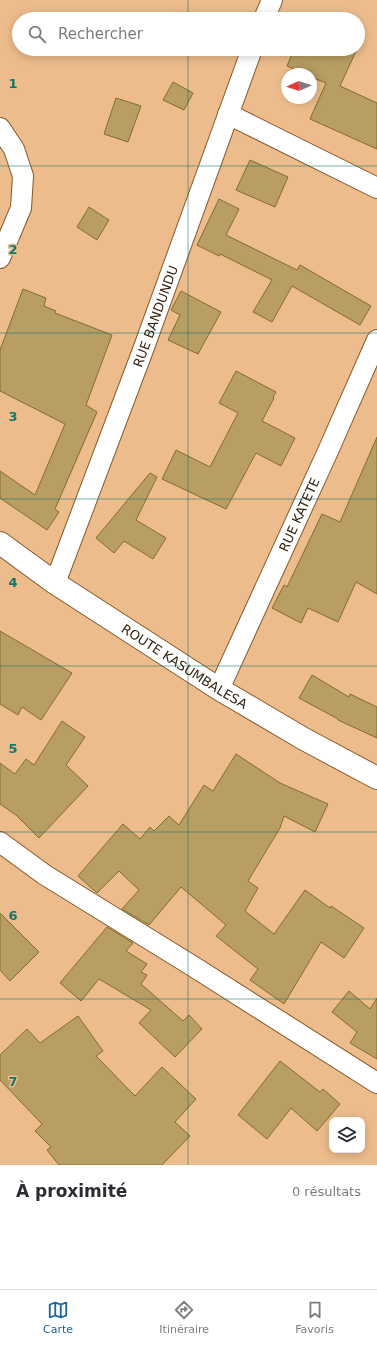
<!DOCTYPE html>
<html lang="fr">
<meta charset="utf-8">
<style>
:root{--surface:#fff;--page:#f2f2f3;--text:#2b2b33;--muted:#7c7c81;--line:#e1e1e2;--accent:#1f6499}
body{margin:0;font-family:"DejaVu Sans",sans-serif;background:var(--page);color:var(--text)}
.controls{position:absolute;right:12px;bottom:12px;display:grid;overflow:hidden;border-radius:8px;box-shadow:0 2px 10px #0003}
.controls button{width:36px;height:36px;display:grid;place-items:center;padding:0;border:0;border-bottom:1px solid var(--line);background:var(--surface);color:var(--text);font:20px sans-serif}
.compass{position:absolute;left:281px;top:68px;width:36px;height:36px;border-radius:50%;background:var(--surface);box-shadow:0 2px 10px #0003;rotate:267deg}
.list{margin:0;padding:0;list-style:none}
h2{display:flex;justify-content:space-between;align-items:center;height:52px;margin:0;padding:0 16px;font-size:17px}
h2 small{font-size:13px;font-weight:400;color:var(--muted)}
.icon{flex:none;width:22px;height:22px;fill:none;stroke:currentColor;stroke-width:2;stroke-linecap:round;stroke-linejoin:round}
.map{position:relative;flex:none;width:377px;height:1165px;overflow:hidden}
.search{position:absolute;background:var(--surface);box-shadow:0 2px 10px #0003;left:12px;right:12px;top:12px;height:44px;display:flex;align-items:center;gap:10px;box-sizing:border-box;padding:0 14px;border-radius:22px;color:var(--muted);font-size:15px}
.sheet{height:124px;background:var(--surface)}
nav{display:flex;justify-content:space-around;align-items:center;box-sizing:border-box;height:56px;border-top:1px solid var(--line);background:var(--surface);font-size:11px;color:var(--muted)}
nav a{display:grid;justify-items:center;gap:2px}
nav .on{color:var(--accent)}
.map>svg:first-child{display:block}
.building{fill:#b99e63;stroke:#846b30}
.lines{fill:none;stroke-linecap:round;stroke-linejoin:round}
.street-casing{stroke:#855a2b;stroke-width:22}
.highway-casing{stroke:#855a2b;stroke-width:24}
.street{stroke:#fff;stroke-width:20}
.highway{stroke:#fff;stroke-width:22}
.grid{fill:none;stroke:#0f766e;stroke-width:1;stroke-opacity:0.55}
.labels{text-anchor:middle;dominant-baseline:central;stroke-width:3;stroke-linejoin:round;paint-order:stroke}
.street-label{font-size:13px;fill:#34220e;stroke:#ecbc8c}
.grid-label{font-size:13px;text-anchor:middle;font-weight:bold;fill:#0f766e;stroke:#ecbc8c;stroke-width:3;stroke-linejoin:round;paint-order:stroke}
</style>
<div class="map">
<svg width="377" height="1165" viewBox="0 0 377 1165">
<rect width="100%" height="100%" fill="#ecbc8c"/>
<!-- building -->
<path class="building" d="M294 49H357L340 86 377 103V149L310 119 326 83 311 77V74H305L287 66Z
M173 82 193 93 184 110 163 100Z
M116 98 141 106 128 142 104 134Z
M250 160 288 177 275 207 236 190Z
M219 199 239 209 226 235 297 270 300 265 371 306 360 325 292 286 272 322 253 312 272 280 220 254 219 256 197 245Z
M89 207 109 220 97 240 77 227Z
M23 289 46 298 44 306 56 311 55 313 112 335 86 405 97 412 55 509 59 512 47 530 0 498V471L35 495 65 424 0 391V350Z
M181 291 221 312 198 354 168 340 180 315 171 310Z
M236 371 276 392 273 397 274 398 262 421 295 438 281 466 256 453 226 509 162 479 176 450 210 467 238 413 219 403Z
M377 437V594L356 582 338 622 308 608 301 623 272 608 284 585 287 587 322 514 340 522Z
M150 473 157 477 136 520 166 538 153 559 124 541 114 553 96 538Z
M0 631 72 673 41 720 22 707 18 715 0 704Z
M312 675 349 697 350 694 377 707V738L338 720V719L299 698Z
M62 721 85 737 66 765 88 786 39 838 16 815 0 804V763L15 774 26 759 34 765Z
M236 754 280 783 328 804 315 832 284 816 280 828 248 881 258 888 245 911 274 934 305 890 330 908 331 906 364 928 344 958 321 942 284 1004 250 980 258 969 216 936 226 925 181 887 149 925 122 909 139 890 119 871 97 893 78 876 123 824 140 839 150 827 154 831 169 816 179 825 204 785 213 791Z
M0 913 39 952 10 981 0 970Z
M107 927 133 943 126 951 147 964 141 972 147 975 141 984 183 1021 189 1015 202 1029 175 1057 139 1023 151 1010 99 979 81 1001 60 983Z
M349 991 370 1009 377 998V1059L350 1043 357 1032 332 1012Z
M78 1016 103 1051 96 1056 135 1096 162 1067 196 1099 175 1122 190 1136 162 1165H59L47 1150 51 1147 35 1131 42 1124 0 1080V1055L27 1029 40 1043Z
M280 1061 320 1092 323 1089 340 1104 317 1131 291 1108 267 1139 238 1115Z"/>
<g class="lines">
<!-- street casing -->
<g class="street-casing">
<g id="street">
<path d="M264 19 272 0"/>
<path d="M228 114 377 188"/>
<path d="M0 128 14 149 23 176 21 208 0 258"/>
<path id="s1" d="M55 583 143 350 252 49"/>
<path id="s2" d="M219 689 328 451 377 340"/>
<path d="M0 842 45 875 191 965 377 1083"/>
</g>
</g>
<!-- highway casing -->
<g class="highway-casing">
<g id="highway">
<path id="s3" d="M0 543 55 583 219 689 304 739 377 778"/>
</g>
</g>
<!-- street -->
<use href="#street" class="street"/>
<!-- highway -->
<use href="#highway" class="highway"/>
</g>
<!-- grid -->
<path class="grid" d="M188 0V19M188 49V1165M0 166H377M0 333H377M0 499H377M0 666H377M0 832H377M0 999H377"/>
<g class="labels">
<!-- street labels -->
<g class="street-label">
<text stroke="none"><textPath href="#s1" startOffset="285">RUE BANDUNDU</textPath></text>
<text stroke="none"><textPath href="#s2" startOffset="192">RUE KATETE</textPath></text>
<text stroke="none"><textPath href="#s3" startOffset="222">ROUTE KASUMBALESA</textPath></text>
</g>
</g>
<g class="grid-label">
<text x="13" y="88">1</text>
<text x="13" y="254">2</text>
<text x="13" y="421">3</text>
<text x="13" y="587">4</text>
<text x="13" y="753">5</text>
<text x="13" y="920">6</text>
<text x="13" y="1086">7</text>
</g>
</svg>
<div class="controls">
<button><svg class="icon" aria-label="layers" viewBox="0 0 24 24"><path d="M12 4l9 5-9 5-9-5zM3 14l9 5 9-5"/></svg></button>
</div>
<svg class="compass" viewBox="-18 -18 36 36"><path d="M0-13l5 13h-10z" fill="#e53935"/><path d="M0 13l5-13h-10z" fill="#7c7c81"/></svg>
<div class="search"><svg class="icon" aria-label="search" viewBox="0 0 24 24"><circle cx="10" cy="10" r="6"/><path d="M15 15l6 6"/></svg>Rechercher</div>
</div>
<section class="sheet">
<h2>À proximité<small>0 résultats</small></h2>
<ul class="list">
</ul>
</section>
<nav>
<a class="on"><svg class="icon" aria-label="map" viewBox="0 0 24 24"><path d="M3 6l6-2 6 2 6-2v14l-6 2-6-2-6 2zM9 4v14M15 6v14"/></svg>Carte</a>
<a><svg class="icon" aria-label="directions" viewBox="0 0 24 24"><path d="M12 3l9 9-9 9-9-9zM9 14v-3h6M13 9l2 2-2 2"/></svg>Itinéraire</a>
<a><svg class="icon" aria-label="saved" viewBox="0 0 24 24"><path d="M7 4h10v16l-5-4-5 4z"/></svg>Favoris</a>
</nav>
